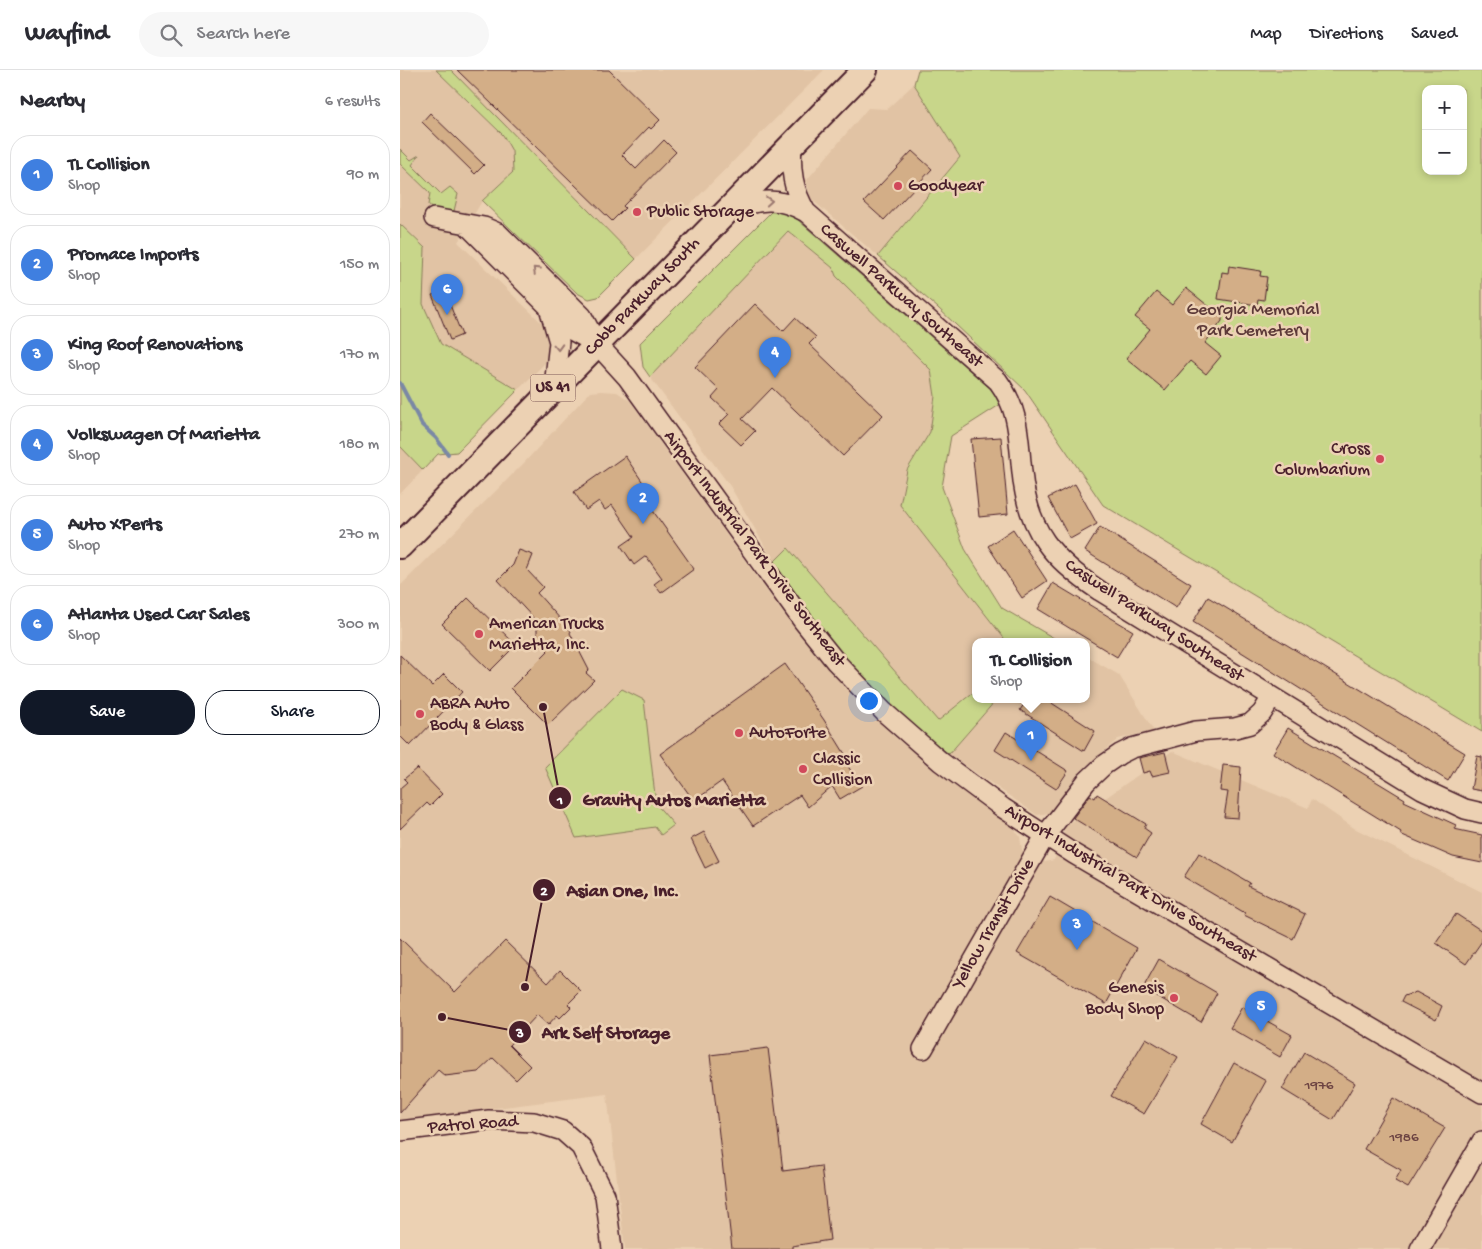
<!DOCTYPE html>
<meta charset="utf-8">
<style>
:root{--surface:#fff;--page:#f7f7f7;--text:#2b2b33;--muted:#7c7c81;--line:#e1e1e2;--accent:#111827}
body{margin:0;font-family:"Gochi Hand",sans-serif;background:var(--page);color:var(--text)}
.controls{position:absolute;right:15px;top:15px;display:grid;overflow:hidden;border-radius:10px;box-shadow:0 2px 8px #0003}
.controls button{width:45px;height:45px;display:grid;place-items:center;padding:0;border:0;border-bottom:1px solid var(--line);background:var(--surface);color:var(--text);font:25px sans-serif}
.you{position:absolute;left:468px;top:630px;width:18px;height:18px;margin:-12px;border:4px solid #fff;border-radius:50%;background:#1a73e8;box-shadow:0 0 0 8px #1a73e833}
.badge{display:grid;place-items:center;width:32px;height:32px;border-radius:50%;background:var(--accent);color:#fff;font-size:16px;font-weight:700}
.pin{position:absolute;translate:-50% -41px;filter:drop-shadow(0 1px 2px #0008)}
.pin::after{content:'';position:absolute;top:26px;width:18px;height:15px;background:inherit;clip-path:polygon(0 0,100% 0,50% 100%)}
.popup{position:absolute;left:572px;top:568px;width:118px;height:65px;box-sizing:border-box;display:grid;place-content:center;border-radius:10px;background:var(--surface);filter:drop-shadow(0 1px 4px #0005);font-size:16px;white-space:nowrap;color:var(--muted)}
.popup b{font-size:19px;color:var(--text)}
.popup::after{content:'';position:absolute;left:50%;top:100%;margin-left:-10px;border:10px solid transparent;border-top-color:var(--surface)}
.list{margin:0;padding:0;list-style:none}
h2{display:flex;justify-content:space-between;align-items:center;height:65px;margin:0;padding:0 20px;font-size:21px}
h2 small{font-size:16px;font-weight:400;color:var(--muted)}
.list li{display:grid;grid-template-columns:32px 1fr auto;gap:15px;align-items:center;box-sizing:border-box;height:80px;margin:0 10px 10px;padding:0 10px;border:1px solid var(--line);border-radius:20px}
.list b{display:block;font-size:19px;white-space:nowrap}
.list p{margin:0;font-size:16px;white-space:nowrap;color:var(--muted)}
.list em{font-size:16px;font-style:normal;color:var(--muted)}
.actions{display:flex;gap:10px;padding:15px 20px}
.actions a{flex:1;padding:11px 0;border:1px solid var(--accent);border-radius:20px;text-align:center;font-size:18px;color:var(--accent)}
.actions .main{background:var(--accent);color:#fff}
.icon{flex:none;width:28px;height:28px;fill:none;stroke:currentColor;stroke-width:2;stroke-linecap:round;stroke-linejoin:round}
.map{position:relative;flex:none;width:1082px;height:1179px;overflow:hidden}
header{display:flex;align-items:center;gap:30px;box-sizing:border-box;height:70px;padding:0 25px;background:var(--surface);border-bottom:1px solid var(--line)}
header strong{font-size:24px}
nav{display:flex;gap:28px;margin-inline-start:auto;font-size:18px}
.search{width:350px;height:45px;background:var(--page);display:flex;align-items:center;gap:12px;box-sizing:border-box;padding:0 18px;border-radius:28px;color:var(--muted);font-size:19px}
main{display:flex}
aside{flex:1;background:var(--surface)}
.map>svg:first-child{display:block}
.built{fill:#e1c3a4;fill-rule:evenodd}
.green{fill:#c8d68a;stroke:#897a5a;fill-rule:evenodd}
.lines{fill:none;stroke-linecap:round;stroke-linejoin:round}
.stream{stroke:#7a88a5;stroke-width:4}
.building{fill:#d3ae87;stroke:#4a1f2b}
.minor-casing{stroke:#4a1f2b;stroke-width:22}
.major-casing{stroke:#4a1f2b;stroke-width:28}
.minor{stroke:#ecd1b3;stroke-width:19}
.major{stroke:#ecd1b3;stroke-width:24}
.oneway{stroke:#9b786f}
.poi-dot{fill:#d1495b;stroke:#ecd1b3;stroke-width:2}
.labels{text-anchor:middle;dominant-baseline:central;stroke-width:5;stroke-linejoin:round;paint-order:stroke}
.number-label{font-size:15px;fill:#6c4342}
.shield{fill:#ecd1b3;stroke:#7b5454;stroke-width:1}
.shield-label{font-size:16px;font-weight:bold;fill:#4a1f2b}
.poi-label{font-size:18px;fill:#4a1f2b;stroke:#ecd1b3;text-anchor:start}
.street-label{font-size:18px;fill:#4a1f2b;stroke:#ecd1b3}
.park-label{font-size:18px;fill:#5d3a39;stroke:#ecd1b3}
.leader{fill:none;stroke:#4a1f2b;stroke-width:2}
.callout-dot{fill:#4a1f2b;stroke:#ecd1b3;stroke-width:2}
.mark-label{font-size:15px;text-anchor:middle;font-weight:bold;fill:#fff}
.callout-label{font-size:19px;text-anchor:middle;font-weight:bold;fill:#4a1f2b;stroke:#ecd1b3;stroke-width:5;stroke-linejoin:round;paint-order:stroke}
</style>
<header>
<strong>Wayfind</strong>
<div class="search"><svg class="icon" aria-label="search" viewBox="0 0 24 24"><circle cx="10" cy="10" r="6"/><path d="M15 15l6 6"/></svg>Search here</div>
<nav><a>Map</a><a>Directions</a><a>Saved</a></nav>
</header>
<main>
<aside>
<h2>Nearby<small>6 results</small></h2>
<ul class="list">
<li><span class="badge" style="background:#3f7fe0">1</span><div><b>TL Collision</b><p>Shop</p></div><em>90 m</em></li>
<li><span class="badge" style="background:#3f7fe0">2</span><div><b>Promace Imports</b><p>Shop</p></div><em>150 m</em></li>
<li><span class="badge" style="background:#3f7fe0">3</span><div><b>King Roof Renovations</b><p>Shop</p></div><em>170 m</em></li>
<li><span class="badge" style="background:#3f7fe0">4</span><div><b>Volkswagen Of Marietta</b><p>Shop</p></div><em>180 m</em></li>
<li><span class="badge" style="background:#3f7fe0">5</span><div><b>Auto XPerts</b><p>Shop</p></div><em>270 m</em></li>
<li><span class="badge" style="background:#3f7fe0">6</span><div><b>Atlanta Used Car Sales</b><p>Shop</p></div><em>300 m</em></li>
</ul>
<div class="actions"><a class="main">Save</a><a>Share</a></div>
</aside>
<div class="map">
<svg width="1082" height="1179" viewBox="0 0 1082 1179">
<rect width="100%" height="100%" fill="#ecd1b3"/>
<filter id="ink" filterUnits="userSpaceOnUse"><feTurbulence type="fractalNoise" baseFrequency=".02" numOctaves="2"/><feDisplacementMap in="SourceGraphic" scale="10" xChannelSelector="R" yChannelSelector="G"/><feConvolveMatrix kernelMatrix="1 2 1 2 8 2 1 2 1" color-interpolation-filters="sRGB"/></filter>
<g filter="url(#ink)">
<!-- built -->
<path class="built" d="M0 0H36L103 65 112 81 113 102 82 131 58 172 144 255 150 269 149 282 146 292 118 320 41 274 23 234 25 178 0 154Z
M51 0H424L236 189Z
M514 14 560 86 478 186 411 129 406 111 468 38 487 39Z
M388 161 433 198 436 206 531 300 535 326 530 362 507 400 500 435 607 572H576V620L538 651 388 478 374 492 330 416 250 307Z
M201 321 217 322 230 331 379 538 415 584 451 625 498 670 613 757 620 767 622 780 645 792 654 790 666 756 772 681 908 738 912 729 954 758 1082 822V1179H225L207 1024 0 1050V516L122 395 190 322ZM244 630 256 734 274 755 261 765 255 757Z
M0 376 23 400 0 424Z
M686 586 719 605 754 661 718 669 684 698 649 743 637 745 549 684 596 630H686Z"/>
<!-- green -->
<path class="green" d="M36 0H51L236 189 198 227 189 229 177 223 82 131 113 102 112 81 103 65Z
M518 0H1082V662L703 435 625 320 538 238 478 186 560 87 514 14ZM1026 19H1063V101H1026Z
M0 79 11 90 19 85 12 95 41 124 50 117 58 124 54 141 34 140 28 135 30 123 0 94Z
M374 139 386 140 398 150 594 322 601 334 551 366 542 417 565 479 602 538 659 571 658 572H607L500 435 507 400 530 362 535 326 531 300 436 206 433 198 388 161 250 307 243 297 240 273Z
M0 154 25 178 23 234 41 274 118 320 57 382 38 384 23 400 0 376Z
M388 478 538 651 576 620V630H596L549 684C516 659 484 633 455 604 423 572 399 530 374 492Z
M222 619 244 630 256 734 274 755 261 765 255 757 176 768 145 697Z"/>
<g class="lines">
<!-- stream -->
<path class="stream" d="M0 313 22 355 36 368 48 384"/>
</g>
<!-- building -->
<path class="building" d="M57 0H209L260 50 251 59 249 57 222 85 236 99 264 70 276 82 223 136 225 138 212 151Z
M30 43 84 95 75 104 22 52Z
M512 81 532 99 484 150 464 132Z
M829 196 861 201 860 206 867 207 864 230 858 229 857 235 818 229 822 202 828 203Z
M786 218 822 247V251L805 273 821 286 806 304 790 291 765 320 726 288 750 259 735 247 756 222 772 235Z
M44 220 62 265 50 270 32 225Z
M355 234 383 261 395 248 416 267 409 274 483 345 443 386 372 318 342 349 355 361 341 375 319 354 329 344 312 328 319 320 295 297Z
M601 367 608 444 579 447 571 369Z
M225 386 246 417 239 421 294 499 261 523 254 514 262 508 246 486 234 495 221 476 234 467 212 435 205 440 199 431 186 440 174 422Z
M675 414 697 454 670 469 648 428Z
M700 457 791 514 776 538 685 481Z
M613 459 647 511 622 528 588 476Z
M119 480 133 485 127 500 143 517 137 523 171 561 170 563 189 600 186 603 194 610 148 655 111 618 148 581 137 570V552L98 510 113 495Z
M653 513 733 561 717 587 638 539Z
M808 527 1065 683 1048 711 793 552Z
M68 528 116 575 90 601 42 554Z
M0 585 32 616 44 604 62 622 10 676 0 666Z
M385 594 424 650 448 689 444 691 462 716 440 729 432 716 408 737 400 725 353 756 322 711 294 731 260 684Z
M627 630H647L695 661 684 681 620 640Z
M888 658 1005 729 1004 731 1056 755 1054 759 1082 765V793L1053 787 1000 764 1001 762 873 683Z
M606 662 668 701 656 719 595 680Z
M765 682 770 702 752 706 750 701 743 703 739 688Z
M1077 686 1082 687V721L1071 719Z
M823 695 841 697 838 748 824 747 828 722 820 721Z
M17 698 42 724 30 736 27 733 0 759V718L7 712 4 709Z
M697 724 746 754 744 758 751 763 737 787 673 748 690 725 695 728Z
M304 762 319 791 305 798 291 769Z
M799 783 850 813 848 816 905 844 893 869 844 845 845 843 784 807Z
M650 827 737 878 706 934 617 883Z
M1056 844 1082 861V871L1066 894 1036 873Z
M0 868 55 922 105 871 148 913 160 900 181 921 168 934 171 937 160 948 157 945 148 955 137 945 109 975 130 996 116 1010 93 988 78 1002 45 1006 38 1000 0 1043Z
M759 889 817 923 801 952 743 918Z
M1016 922 1042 936 1036 950 1001 932 1004 926Z
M842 937 892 965 880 987 830 958Z
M746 968 778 987 744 1044 711 1026Z
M368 978 383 1101 421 1096 430 1170 392 1176V1179H332L310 985Z
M904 982 955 1013 933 1050 882 1019Z
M834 993 866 1011 832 1072 801 1054Z
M993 1028 1045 1058 1008 1118 995 1111 1001 1100 964 1079Z"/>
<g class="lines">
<!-- minor casing -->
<g class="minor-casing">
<path id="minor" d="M392 75C390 100 393 120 406 142
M330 139C362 130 376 126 406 142L598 311C620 341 618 367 622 402 627 460 653 490 700 521L1022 719 1065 739 1082 743
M34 148 84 157 98 163 182 246 197 274 227 307 403 551 436 592 484 642 541 692 603 738 674 784 1082 1023
M67 155 173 261 197 274
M150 241 159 272 154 317
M523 979 645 766 686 712 704 695 720 684 732 678 796 661 835 658 850 654 862 643 872 627
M0 1061 89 1050 134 1052 163 1061 181 1077 205 1125 212 1179
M1020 1179 1082 1071"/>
</g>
<!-- major casing -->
<g class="major-casing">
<path id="major" d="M0 476 465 0"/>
</g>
<!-- minor -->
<use href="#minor" class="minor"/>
<!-- major -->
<use href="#major" class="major"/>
</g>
<!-- one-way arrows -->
<defs><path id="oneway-chevron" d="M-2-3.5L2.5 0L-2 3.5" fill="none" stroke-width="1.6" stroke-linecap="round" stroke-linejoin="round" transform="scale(1.25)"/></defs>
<g class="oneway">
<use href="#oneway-chevron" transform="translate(369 131) rotate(-5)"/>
<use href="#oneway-chevron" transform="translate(136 200) rotate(-136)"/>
<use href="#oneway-chevron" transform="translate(158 277) rotate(88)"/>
</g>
</g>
<!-- markers -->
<g class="poi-dot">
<circle cx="498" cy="116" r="5"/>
<circle cx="237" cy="142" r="5"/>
<circle cx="980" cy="389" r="5"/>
<circle cx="79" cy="564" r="5"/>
<circle cx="20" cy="644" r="5"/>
<circle cx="339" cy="663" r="5"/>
<circle cx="403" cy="699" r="5"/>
<circle cx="774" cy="928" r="5"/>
</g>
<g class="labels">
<!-- number labels -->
<g class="number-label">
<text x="919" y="1016">1976</text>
<text x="1004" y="1068">1986</text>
</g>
<!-- shield labels -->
<rect class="shield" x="130.5" y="304.5" width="45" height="27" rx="4"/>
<g class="shield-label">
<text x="153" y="318">US 41</text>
</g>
<!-- poi labels -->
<g class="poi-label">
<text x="508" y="116">Goodyear</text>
<text x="247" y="142">Public Storage</text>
<text x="970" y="379" text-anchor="end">Cross<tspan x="970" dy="21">Columbarium</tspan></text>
<text x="89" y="554">American Trucks<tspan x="89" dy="21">Marietta, Inc.</tspan></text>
<text x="30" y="634">ABRA Auto<tspan x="30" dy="21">Body &amp; Glass</tspan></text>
<text x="349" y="663">AutoForte</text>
<text x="413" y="689">Classic<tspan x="413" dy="21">Collision</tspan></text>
<text x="764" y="918" text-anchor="end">Genesis<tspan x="764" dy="21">Body Shop</tspan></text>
</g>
<!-- street labels -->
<g class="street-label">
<text transform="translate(501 226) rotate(41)">Caswell Parkway Southeast</text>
<text transform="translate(243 227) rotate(-46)">Cobb Parkway South</text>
<text transform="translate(354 479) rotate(53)">Airport Industrial Park Drive Southeast</text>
<text transform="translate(754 551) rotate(33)">Caswell Parkway Southeast</text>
<text transform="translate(730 814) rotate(31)">Airport Industrial Park Drive Southeast</text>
<text transform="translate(594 854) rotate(-60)">Yellow Transit Drive</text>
<text transform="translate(73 1055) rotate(-4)">Patrol Road</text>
</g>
<!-- park labels -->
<g class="park-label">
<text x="853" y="240">Georgia Memorial<tspan x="853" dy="21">Park Cemetery</tspan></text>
</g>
</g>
<!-- callouts -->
<path class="leader" d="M143 637L160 728M125 917L144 820M42 947L120 962"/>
<g class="callout-dot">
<circle cx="143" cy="637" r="5"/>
<circle cx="125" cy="917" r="5"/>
<circle cx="42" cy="947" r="5"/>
<circle cx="160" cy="728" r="12"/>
<circle cx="144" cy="820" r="12"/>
<circle cx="120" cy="962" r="12"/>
</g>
<g class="mark-label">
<text x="160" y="734">1</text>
<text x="144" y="825">2</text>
<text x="120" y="967">3</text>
</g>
<g class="callout-label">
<text x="274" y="735">Gravity Autos Marietta</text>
<text x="223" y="826">Asian One, Inc.</text>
<text x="206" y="968">Ark Self Storage</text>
</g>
</svg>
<div class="controls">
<button>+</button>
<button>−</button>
</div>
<div class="you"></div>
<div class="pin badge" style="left:631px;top:691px;background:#3f7fe0">1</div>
<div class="popup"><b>TL Collision</b>Shop</div>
<div class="pin badge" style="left:243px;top:454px;background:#3f7fe0">2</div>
<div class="pin badge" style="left:677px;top:880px;background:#3f7fe0">3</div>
<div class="pin badge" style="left:375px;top:308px;background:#3f7fe0">4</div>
<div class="pin badge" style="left:861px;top:962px;background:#3f7fe0">5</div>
<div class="pin badge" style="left:47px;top:245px;background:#3f7fe0">6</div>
</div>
</main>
